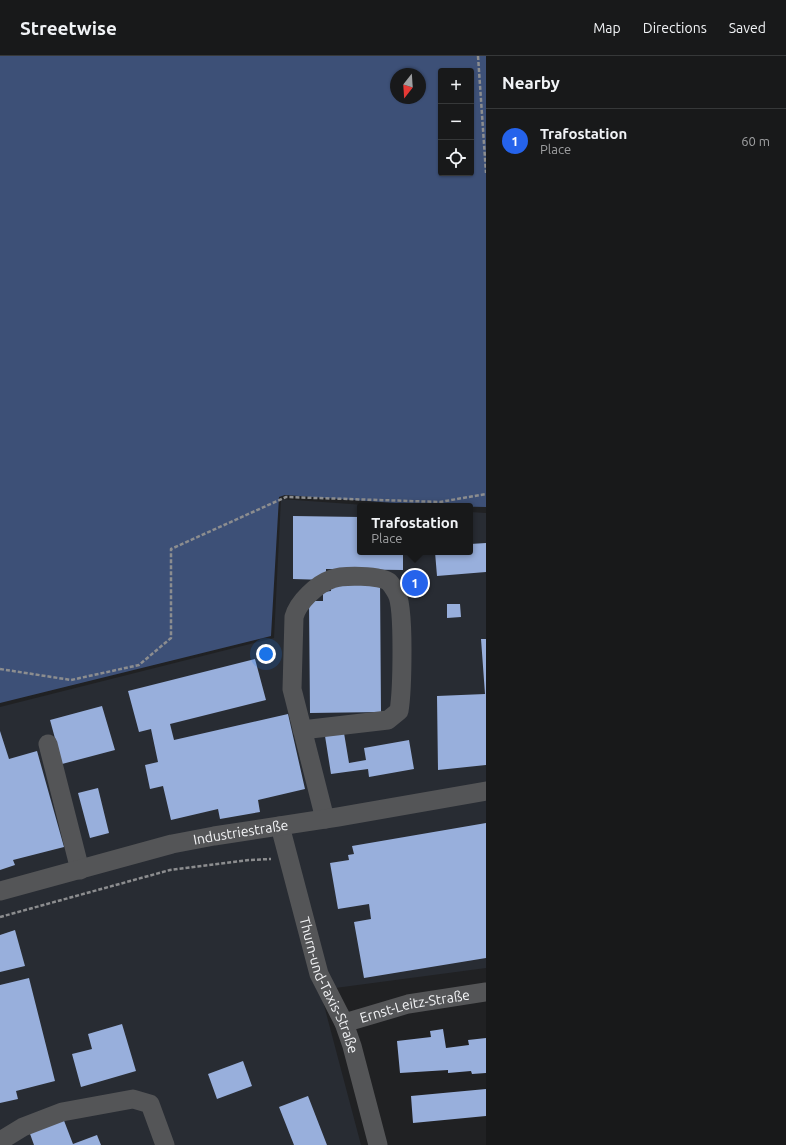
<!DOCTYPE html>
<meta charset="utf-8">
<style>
:root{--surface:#18191a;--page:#212223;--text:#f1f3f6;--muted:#9fa0a2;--line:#363839;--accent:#2563eb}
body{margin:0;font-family:Ubuntu,sans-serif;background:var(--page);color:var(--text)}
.controls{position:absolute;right:12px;top:12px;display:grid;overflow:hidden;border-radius:4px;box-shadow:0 1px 3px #0004}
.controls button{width:36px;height:36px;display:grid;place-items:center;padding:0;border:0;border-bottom:1px solid var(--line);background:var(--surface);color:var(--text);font:20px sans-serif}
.compass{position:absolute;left:390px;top:12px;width:36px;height:36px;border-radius:50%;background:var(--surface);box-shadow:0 1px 3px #0004;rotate:197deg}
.you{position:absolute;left:266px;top:598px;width:14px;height:14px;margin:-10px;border:3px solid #fff;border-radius:50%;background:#1a73e8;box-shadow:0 0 0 6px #1a73e833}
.badge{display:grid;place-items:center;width:26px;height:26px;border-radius:50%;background:var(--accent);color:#fff;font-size:13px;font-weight:700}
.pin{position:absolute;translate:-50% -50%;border:2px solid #fff;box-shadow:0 1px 4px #0006}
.popup{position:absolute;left:357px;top:447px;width:116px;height:52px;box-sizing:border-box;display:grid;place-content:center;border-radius:4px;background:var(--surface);filter:drop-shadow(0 1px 3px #0005);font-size:13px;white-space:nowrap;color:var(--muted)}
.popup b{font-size:15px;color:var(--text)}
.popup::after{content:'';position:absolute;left:50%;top:100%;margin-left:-8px;border:8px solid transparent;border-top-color:var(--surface)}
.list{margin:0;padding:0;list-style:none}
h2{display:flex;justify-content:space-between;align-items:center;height:52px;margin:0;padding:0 16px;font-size:17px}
h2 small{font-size:13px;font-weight:400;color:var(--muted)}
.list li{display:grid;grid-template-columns:26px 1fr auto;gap:12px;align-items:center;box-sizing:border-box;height:64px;padding:0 16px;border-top:1px solid var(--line)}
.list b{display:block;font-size:15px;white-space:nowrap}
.list p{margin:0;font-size:13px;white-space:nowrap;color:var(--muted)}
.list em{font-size:13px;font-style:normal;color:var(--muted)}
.icon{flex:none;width:22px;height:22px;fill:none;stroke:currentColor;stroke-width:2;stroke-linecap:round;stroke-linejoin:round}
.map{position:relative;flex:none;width:486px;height:1089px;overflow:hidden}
header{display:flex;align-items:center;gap:24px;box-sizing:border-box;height:56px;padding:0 20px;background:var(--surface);border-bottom:1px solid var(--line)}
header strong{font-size:19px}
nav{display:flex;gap:22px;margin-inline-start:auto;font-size:14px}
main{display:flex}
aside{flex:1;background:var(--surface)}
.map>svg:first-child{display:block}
.built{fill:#282c33}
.forest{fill:#3d5077;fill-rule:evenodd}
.building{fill:#98afdc}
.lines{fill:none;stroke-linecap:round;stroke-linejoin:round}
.path{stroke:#8c8d8f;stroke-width:2.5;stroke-dasharray:4 2;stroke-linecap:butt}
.minor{stroke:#545557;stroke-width:19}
.labels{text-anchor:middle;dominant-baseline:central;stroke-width:4;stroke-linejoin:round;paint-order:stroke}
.street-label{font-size:14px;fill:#f3f4f6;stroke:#202123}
</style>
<header>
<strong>Streetwise</strong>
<nav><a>Map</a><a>Directions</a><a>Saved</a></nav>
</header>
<main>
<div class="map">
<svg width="486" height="1089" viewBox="0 0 486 1089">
<rect width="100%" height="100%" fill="#202123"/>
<!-- built -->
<path class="built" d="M281 443 378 450H360V496H470V456L486 457V912L320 934 361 1089H0V651L274 582Z"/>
<!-- forest -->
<path class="forest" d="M0 0H486V451L435 450 285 439 279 441 271 580 0 647ZM441 15H471V117H441ZM396 18H420V42H396Z"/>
<!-- building -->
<path class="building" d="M293 460 360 461V496H403V514L326 513V524L293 523Z
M486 487V516L437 520 435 496H470V488Z
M421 523 422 530 410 531 409 524Z
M331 526H380L381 656 310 657 309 545H323V536L331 535Z
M447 548H460L461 561 447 562Z
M481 583H486V709L438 714 437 640 485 638Z
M255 603 266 644 170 668 174 684 288 658 305 733 258 744 260 756 220 763 218 753 171 764 163 730 150 733 145 709 158 706 151 673 139 676 128 635Z
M102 650 115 694 62 708 50 664Z
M0 675 9 703 37 695 64 791 13 804 15 809 0 814Z
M344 677 349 707 366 704 364 692 409 684 414 713 369 721 368 713 331 718 325 680Z
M98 732 109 777 90 782 78 737Z
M486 767V902L364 922 354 866 371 863 369 848 338 853 330 807 349 804 348 799 354 798 352 790Z
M15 874 25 910 0 916V879Z
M29 922 55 1025 16 1035 18 1043 0 1047V929Z
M122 968 136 1015 81 1031 72 998 92 993 88 978Z
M443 973 446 992 469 989 468 984 486 982V1017L472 1018 471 1015 448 1017V1014L400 1017 397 985 431 981 430 975Z
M243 1005 252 1030 217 1043 208 1018Z
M486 1033V1060L413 1067 411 1040Z
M308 1040 327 1089H294L279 1051Z
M63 1062 73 1088 97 1079 101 1089H34L29 1075Z"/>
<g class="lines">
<!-- path -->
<path class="path" d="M478 0 486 117
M0 613 71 624 139 609 171 582V493L286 441 440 446 486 438
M0 861 170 814 249 804 271 803"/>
<!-- minor -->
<g class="minor">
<path d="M302 674 388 664 399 655C402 637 405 550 396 536 394 533 392 529 389 526 381 519 342 519 332 523 317 528 298 546 294 561L292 633 325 763"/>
<path d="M48 688 80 814"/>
<path id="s1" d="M280 770 319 918 344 967 352 990 378 1089"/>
<path id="s2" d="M0 835 172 788 214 780 338 761 486 735"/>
<path id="s3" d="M344 967 408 948 486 936"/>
<path d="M0 1085 23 1071 62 1056 133 1043 150 1048 165 1089"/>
</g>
</g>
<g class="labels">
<!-- street labels -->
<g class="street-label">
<text stroke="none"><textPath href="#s2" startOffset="248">Industriestraße</textPath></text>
<text stroke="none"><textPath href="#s1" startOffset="167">Thurn-und-Taxis-Straße</textPath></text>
<text stroke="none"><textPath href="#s3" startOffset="73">Ernst-Leitz-Straße</textPath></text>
</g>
</g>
</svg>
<div class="controls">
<button>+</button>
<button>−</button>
<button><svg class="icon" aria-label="locate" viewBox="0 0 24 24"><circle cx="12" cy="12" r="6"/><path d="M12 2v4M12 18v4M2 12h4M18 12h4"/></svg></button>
</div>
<svg class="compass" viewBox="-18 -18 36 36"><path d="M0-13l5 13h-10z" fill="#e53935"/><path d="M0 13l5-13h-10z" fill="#9fa0a2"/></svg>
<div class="you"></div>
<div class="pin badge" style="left:415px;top:527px">1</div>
<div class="popup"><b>Trafostation</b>Place</div>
</div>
<aside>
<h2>Nearby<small></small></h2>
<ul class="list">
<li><span class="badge">1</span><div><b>Trafostation</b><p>Place</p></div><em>60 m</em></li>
</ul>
</aside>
</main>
